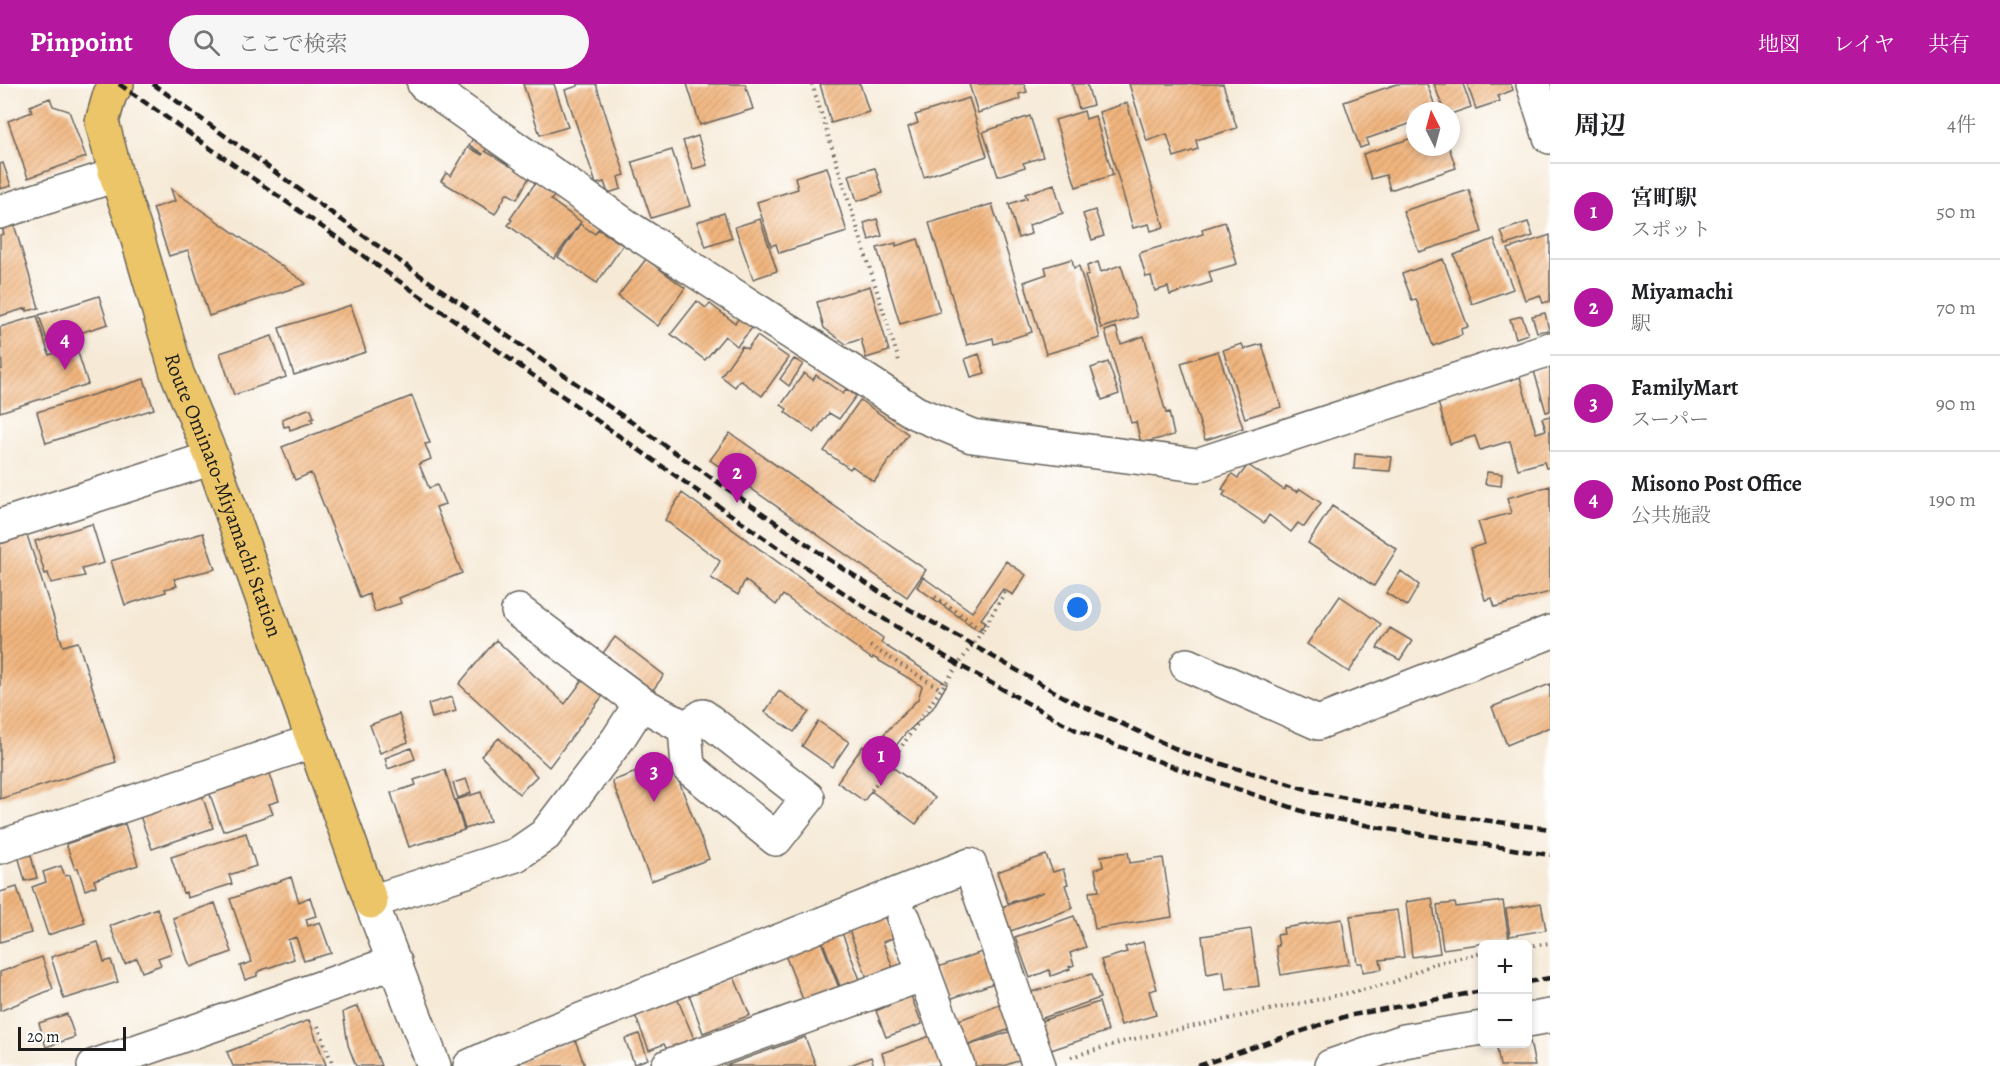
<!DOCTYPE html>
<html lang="ja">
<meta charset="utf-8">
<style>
:root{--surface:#fff;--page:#f6f6f6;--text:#202124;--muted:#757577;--line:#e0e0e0;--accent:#b5179e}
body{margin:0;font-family:Alegreya,"Noto Serif JP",serif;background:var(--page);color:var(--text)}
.controls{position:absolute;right:18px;bottom:18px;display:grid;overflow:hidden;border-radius:9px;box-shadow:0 3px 9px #0003}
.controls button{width:54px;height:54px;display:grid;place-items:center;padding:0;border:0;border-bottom:2px solid var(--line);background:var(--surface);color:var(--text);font:30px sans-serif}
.compass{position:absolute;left:1406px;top:18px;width:54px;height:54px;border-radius:50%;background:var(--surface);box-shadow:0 3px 9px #0003;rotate:354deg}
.scale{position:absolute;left:18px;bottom:15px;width:108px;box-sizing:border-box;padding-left:6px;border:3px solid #1c1c1c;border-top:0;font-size:16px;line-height:21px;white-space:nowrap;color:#1c1c1c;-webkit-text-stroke:4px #fff;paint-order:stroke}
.you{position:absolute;left:1078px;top:524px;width:21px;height:21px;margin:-15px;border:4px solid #fff;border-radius:50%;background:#1a73e8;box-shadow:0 0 0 9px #1a73e833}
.badge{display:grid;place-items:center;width:39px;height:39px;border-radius:50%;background:var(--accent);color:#fff;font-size:20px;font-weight:700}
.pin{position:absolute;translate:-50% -50px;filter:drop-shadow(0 2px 3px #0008)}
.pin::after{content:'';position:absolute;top:32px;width:21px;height:18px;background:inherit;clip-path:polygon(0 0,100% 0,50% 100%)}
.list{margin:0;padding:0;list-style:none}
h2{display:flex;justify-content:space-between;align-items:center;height:78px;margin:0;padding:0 24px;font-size:26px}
h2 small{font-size:20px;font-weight:400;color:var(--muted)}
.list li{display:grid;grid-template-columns:39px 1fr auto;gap:18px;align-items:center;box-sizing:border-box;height:96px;padding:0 24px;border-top:2px solid var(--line)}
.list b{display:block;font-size:22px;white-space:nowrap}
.list p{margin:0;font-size:20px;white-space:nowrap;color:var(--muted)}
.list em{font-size:20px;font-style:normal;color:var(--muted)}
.icon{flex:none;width:33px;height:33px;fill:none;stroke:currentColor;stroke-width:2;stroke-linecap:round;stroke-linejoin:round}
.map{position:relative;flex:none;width:1550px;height:982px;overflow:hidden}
header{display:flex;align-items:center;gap:36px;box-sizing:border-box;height:84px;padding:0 30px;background:var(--accent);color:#fff}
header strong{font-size:28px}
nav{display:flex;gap:33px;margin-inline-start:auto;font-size:21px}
.search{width:420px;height:54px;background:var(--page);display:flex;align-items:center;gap:15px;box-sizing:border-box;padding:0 21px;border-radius:33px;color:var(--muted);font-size:22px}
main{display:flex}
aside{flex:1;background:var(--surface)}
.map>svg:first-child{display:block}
.building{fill:url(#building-hatch)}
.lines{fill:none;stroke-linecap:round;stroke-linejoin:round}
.minor-casing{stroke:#68645d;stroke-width:36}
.major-casing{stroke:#68645d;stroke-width:36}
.path{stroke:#68645d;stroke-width:4;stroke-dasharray:1.5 4.5;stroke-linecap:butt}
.minor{stroke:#fff;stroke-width:33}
.major{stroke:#ecc569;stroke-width:33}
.rail{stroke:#1c1c1c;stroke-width:4.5;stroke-dasharray:9 4.5;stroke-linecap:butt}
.labels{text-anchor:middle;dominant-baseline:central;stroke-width:4.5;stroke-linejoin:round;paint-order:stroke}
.street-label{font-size:21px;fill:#1c1c1c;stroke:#fff}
</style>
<header>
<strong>Pinpoint</strong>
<div class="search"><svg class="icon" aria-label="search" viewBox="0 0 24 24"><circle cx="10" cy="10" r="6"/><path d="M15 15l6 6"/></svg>ここで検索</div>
<nav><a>地図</a><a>レイヤ</a><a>共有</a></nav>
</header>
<main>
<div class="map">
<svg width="1550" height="982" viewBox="0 0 1550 982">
<defs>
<pattern id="building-hatch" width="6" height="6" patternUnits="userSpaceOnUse" patternTransform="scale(1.5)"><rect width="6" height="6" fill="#f1b57e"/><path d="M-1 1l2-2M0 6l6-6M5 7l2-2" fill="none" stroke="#ce9b6c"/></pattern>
</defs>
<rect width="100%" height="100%" fill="#fff"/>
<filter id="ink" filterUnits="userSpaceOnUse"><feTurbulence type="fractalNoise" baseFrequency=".0167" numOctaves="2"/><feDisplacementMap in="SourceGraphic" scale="12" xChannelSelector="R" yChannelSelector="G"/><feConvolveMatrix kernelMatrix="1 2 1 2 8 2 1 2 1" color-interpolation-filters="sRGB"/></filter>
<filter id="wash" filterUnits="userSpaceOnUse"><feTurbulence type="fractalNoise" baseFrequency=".008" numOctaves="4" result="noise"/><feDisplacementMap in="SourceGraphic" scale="24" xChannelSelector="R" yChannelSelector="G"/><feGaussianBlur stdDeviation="1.35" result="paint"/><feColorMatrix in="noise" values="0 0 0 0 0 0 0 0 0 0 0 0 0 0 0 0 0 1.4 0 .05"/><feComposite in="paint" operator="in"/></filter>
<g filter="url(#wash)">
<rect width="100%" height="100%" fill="#f6ead7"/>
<g id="blocks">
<!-- building -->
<path class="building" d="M523 0H554L568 43 540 51Z
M578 0H596L625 91 618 93 621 105 608 109 604 98 596 100 565 6 578 2Z
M687 0H745L753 25 700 41Z
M820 0H860L869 28 831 39Z
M969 0H1024L1027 8 1019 10 1020 15 978 29Z
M1072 0H1087L1093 21 1079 25Z
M1129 0H1223L1237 44 1196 56 1198 65 1174 73 1167 50 1147 57Z
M1397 0H1427L1436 25 1432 27H1415V38L1366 55 1368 61 1360 64 1344 18Z
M1434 0H1463L1471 23 1451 30V27H1444Z
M1467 0H1511L1513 6 1498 12 1500 17 1476 25Z
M50 14 53 22 69 27 86 73 28 94 8 37 32 28 30 22Z
M969 14 987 72 924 93 908 43 918 39 915 31Z
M1127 19 1164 143 1151 147 1149 140 1133 144 1099 28Z
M1084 27 1086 35 1095 32 1113 91 1076 103 1055 36Z
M1030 32 1043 73 1023 79 1025 83 998 92 983 48Z
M475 51 489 60 485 67 510 82 513 80 531 90 517 115 507 109 495 130 441 97 446 89 451 92 468 63 482 71 483 70 469 61Z
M698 52 707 81 693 85 683 57Z
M1415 53V63H1449L1456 84 1390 106 1386 91 1371 95 1363 70Z
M672 66 690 122 651 134 632 78Z
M3 79 11 102 0 105V80Z
M827 83 847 148 779 169 776 160 771 162 757 118 798 105 795 93Z
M875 84 883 109 857 117 849 91Z
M536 98 554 112 551 116 581 138 554 175 508 141 512 136 510 135Z
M1054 100 1063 129 1029 141 1031 150 1018 154 1009 120 1027 114 1025 110Z
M171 105 303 197 306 200 209 232 188 166 169 172 153 124 175 117Z
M1469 106 1482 148 1419 168 1403 127Z
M992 120 1032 248 994 260 993 254 967 261 929 139Z
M1095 126 1104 152 1092 156 1083 130Z
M724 129 732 154 706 163 697 138Z
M760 135 777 187 753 195 735 143Z
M877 135 882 152 869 156 864 139Z
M13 137 39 224 27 227V224L0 232V151L4 150 1 141Z
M1225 138 1237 180 1209 188 1212 198 1170 211 1168 203 1155 207 1151 192 1146 193 1139 169 1203 150 1202 145Z
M1528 138 1533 152 1506 161 1501 147Z
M580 140 595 150 598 145 623 161 597 199 558 173Z
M1550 151V217L1543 219 1540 211 1525 216 1508 165Z
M918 155 940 228 900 240 877 164 896 159V162Z
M1494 155 1513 205 1472 220 1454 171Z
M646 175 685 204 658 242 618 212Z
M1072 175 1074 184 1079 182 1100 254 1046 270 1024 198 1047 190 1045 183Z
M1443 175 1468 243 1461 245 1462 251 1433 262 1416 215 1412 216 1402 190Z
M1098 178 1101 188 1121 181 1137 233 1101 244 1085 192 1089 191 1087 182Z
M870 202 889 267 866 274 861 255 846 260 824 244 817 218Z
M99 212 108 240 48 259 39 231Z
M697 217 706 224 710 220 735 239 739 234 752 244 737 262 725 252 705 276 671 250Z
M351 221 366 268 294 291 279 244Z
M1545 229 1549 246 1537 248 1532 232Z
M37 232 49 271 76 262 88 300 0 328V286L2 285 0 243Z
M1522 232 1528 250 1516 254 1510 235Z
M1116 243 1121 260 1144 252 1166 329 1169 328 1174 351 1141 359 1136 338 1131 339 1105 247Z
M272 252 286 293 234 311 220 269Z
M757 252 789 274 762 312 740 296 735 303 721 292 742 262 747 265Z
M1242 260 1244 265 1262 260 1281 323 1245 334 1223 266Z
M1218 267 1243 344 1205 356 1181 279Z
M979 270 985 289 971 293 965 275Z
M794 275 803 280 789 302 780 295Z
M1108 278 1119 310 1102 316 1091 284Z
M1550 282V327L1546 328 1534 287Z
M804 289 813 296 816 291 843 310 846 305 856 312 839 335 829 329 814 349 785 328 787 325 781 321Z
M1520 293 1536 349 1546 346 1542 334 1550 332V383L1546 384 1544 378 1518 385 1510 357 1480 366 1475 352 1450 360 1438 318Z
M144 295 154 325 46 359 37 328Z
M412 312 430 359 425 360 431 375 419 380 429 404 437 401 445 420 436 423 462 489 399 514 401 519 375 528 369 510 360 514 311 389 295 396 282 363Z
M860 316 908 350 874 398 852 382 850 385 824 367Z
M308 325H311L314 334 311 335 313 338 290 346 289 342 284 343 282 335Z
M730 349 926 486 907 513 710 376Z
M1355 370 1392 373 1390 387 1354 385Z
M1248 381 1284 406 1286 402 1297 408 1300 405 1321 419 1304 443 1298 439 1291 448 1269 431 1264 439 1223 411 1226 407 1222 405 1232 390 1238 394Z
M1487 388 1502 390 1501 402 1485 400Z
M1550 402V508L1495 523 1492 514 1485 516 1471 464 1485 460 1478 438 1511 429 1507 414Z
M682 409 883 554 881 559 947 600 933 624 905 650 884 677 935 714 916 740 871 707 864 717 837 698 863 662 874 669 884 650 918 615 922 602 873 573 872 575 783 511 776 521 745 496 738 511 711 494 720 477 665 436Z
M1332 422 1397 465 1374 502 1308 459Z
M92 440 104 479 82 485 85 492 51 499 48 489 45 490 35 457Z
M203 449 215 485 174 495 177 502 165 505 166 508 125 521 111 477Z
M27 451 63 562 78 558 116 678 0 715V460Z
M1006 477 1026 491 1013 511 1003 505 981 535 986 538 979 547 917 503 923 493 972 528Z
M1401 487 1419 501 1407 522 1386 509Z
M1340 512 1381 540 1349 588 1307 560Z
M1390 544 1412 557 1400 576 1377 564Z
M615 553 664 591 653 606 603 569Z
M496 556 565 620 585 593 605 609 549 683 459 600Z
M1550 600V643L1507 661 1492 623Z
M779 607 809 628 794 648 765 628Z
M452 613 456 627 432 634 428 620Z
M399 630 408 658 380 669 370 641Z
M818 637 849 658 832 683 802 662Z
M499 654 537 692 519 710 481 672Z
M411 664 415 675 388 685 385 674Z
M663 678 675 687 709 775 651 797 612 697Z
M445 686 464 746 409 763 391 709 416 701 414 696Z
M269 687 279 717 269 720 273 730 223 747 209 708Z
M466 695 471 709 458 714 453 699Z
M481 708 490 737 465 745 456 716Z
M202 711 213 744 152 765 140 732Z
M125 740 138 781 94 796 96 802 85 806 78 784 75 785 66 760Z
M246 749 256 782 229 791 232 800 187 814 186 808 183 809 171 773Z
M30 768 37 794 25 797 18 771Z
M1128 768 1130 779 1163 774 1172 833 1095 845 1089 808 1099 807 1095 785 1103 783 1101 772Z
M1046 771 1053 788 1063 785 1068 800 1065 801 1073 824 1008 848 999 824 1044 808 1008 819 997 788Z
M61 782 65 792 70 791 85 839 48 851 32 803 46 798 43 788Z
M291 793 299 818 310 813 316 832 306 835 308 842 320 838 331 869 304 877 296 853 288 856 294 875 259 887 257 889V892L245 896 240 882 252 878 230 815Z
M17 803 31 849 0 858V808Z
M1432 814 1440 869 1412 873 1406 818Z
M1503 817 1509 856 1443 865 1437 821 1455 819 1456 823Z
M215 819 232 868 190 883 173 834Z
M1541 819 1546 846 1510 852 1506 825Z
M157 824 172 869 158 874 161 881 142 888 137 874 125 880 110 842Z
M1397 826 1404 873 1380 876 1382 885 1363 888 1362 879H1357L1350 832Z
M884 832 893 854 883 858 893 884 867 894 849 846Z
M1074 832 1086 863 1070 869 1074 881 1069 883 1070 885 1051 892 1049 886 1030 894 1015 853Z
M1342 835 1349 880 1281 891 1276 862H1279L1277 851 1284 850 1283 844Z
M1251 845 1259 902 1226 906 1223 887 1207 890 1202 852Z
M842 849 861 898 841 905 822 856Z
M821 857 839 904 804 918 785 871Z
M98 858 104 878 111 876 118 898 64 915 51 873Z
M1143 858 1157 905 1149 907 1156 931 1121 941 1101 876 1127 868 1125 863Z
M982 868 994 899 947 916 935 884Z
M42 873 53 905 0 927V888Z
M1092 890 1100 914 1037 936 1028 909Z
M734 893 750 931 703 949 689 910Z
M911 912 922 940 886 953 876 927Z
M677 914 695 957 668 968 664 960 649 966 635 931Z
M1099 918 1108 947 1048 967 1038 938Z
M1002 920 1010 945 963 962 954 938Z
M358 922 381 982H356L348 961 343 928Z
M67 930 75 953 46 963 39 939Z
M309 936 326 981 233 982 227 968Z
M1015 946 1024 975 1003 982H967L961 964Z
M639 950 648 975 634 980 625 955Z
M936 950 945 982H886L882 969Z
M805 953 816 982H725Z
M575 956 585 982H521L519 977Z
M1530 957 1535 982H1500L1497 964 1528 960Z
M871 973 874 982H848Z"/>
</g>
</g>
<g filter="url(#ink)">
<use href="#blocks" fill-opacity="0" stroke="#68645d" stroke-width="1.5"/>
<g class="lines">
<!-- minor casing -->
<g class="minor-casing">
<path id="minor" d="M424 0 632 146 916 329 972 352 1197 381 1550 265
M1533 0 1550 53
M0 128 116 91
M0 442 212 374
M518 527 641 619
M1187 581 1318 639 1550 548
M0 763 313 657
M904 835 958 982
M1528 936 1550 932
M94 982 395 878
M434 982 371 818 516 771 545 751 618 655 641 619 685 644 703 632 808 714 776 755 688 683 685 644
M470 982 503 967 970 781 1039 982
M668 982 924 890
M1331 982 1404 957 1482 944"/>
</g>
<!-- major casing -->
<g class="major-casing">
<g id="major">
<path id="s1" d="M117 0 110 10 102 38 116 91 136 149 177 289 212 374 371 818"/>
</g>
</g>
<!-- path -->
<path class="path" d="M812 0 899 277
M935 513 983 546 941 605
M983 546 1005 508
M870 562 941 605 871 707
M1528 862 1550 859
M318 942 333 982
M1071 973 1129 956 1358 907 1394 898 1433 880 1482 869"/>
<!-- minor -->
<use href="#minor" class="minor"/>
<!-- major -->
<use href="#major" class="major"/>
<!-- rail -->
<path class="rail" d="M119 0 811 487 871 527 959 581 1076 646 1179 685 1308 729 1375 743 1550 771
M153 0 368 155 827 474 886 512 1064 613 1185 669 1316 708 1396 724 1550 745
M1528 898 1550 894
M1198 982 1347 932 1482 907"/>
</g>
</g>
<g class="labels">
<!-- street labels -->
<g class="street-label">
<text stroke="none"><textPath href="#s1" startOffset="434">Route Ominato-Miyamachi Station</textPath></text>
</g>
</g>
</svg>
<div class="controls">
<button>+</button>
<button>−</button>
</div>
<svg class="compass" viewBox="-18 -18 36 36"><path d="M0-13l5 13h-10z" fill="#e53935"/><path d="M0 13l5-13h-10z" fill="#757577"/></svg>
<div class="scale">20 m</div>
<div class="you"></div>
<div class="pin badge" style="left:881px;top:702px">1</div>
<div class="pin badge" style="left:737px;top:419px">2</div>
<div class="pin badge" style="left:654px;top:718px">3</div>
<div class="pin badge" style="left:65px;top:286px">4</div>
</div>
<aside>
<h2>周辺<small>4件</small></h2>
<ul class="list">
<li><span class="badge">1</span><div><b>宮町駅</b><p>スポット</p></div><em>50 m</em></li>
<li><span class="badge">2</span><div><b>Miyamachi</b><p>駅</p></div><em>70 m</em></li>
<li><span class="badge">3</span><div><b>FamilyMart</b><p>スーパー</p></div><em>90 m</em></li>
<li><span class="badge">4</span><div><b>Misono Post Office</b><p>公共施設</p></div><em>190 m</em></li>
</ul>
</aside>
</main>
